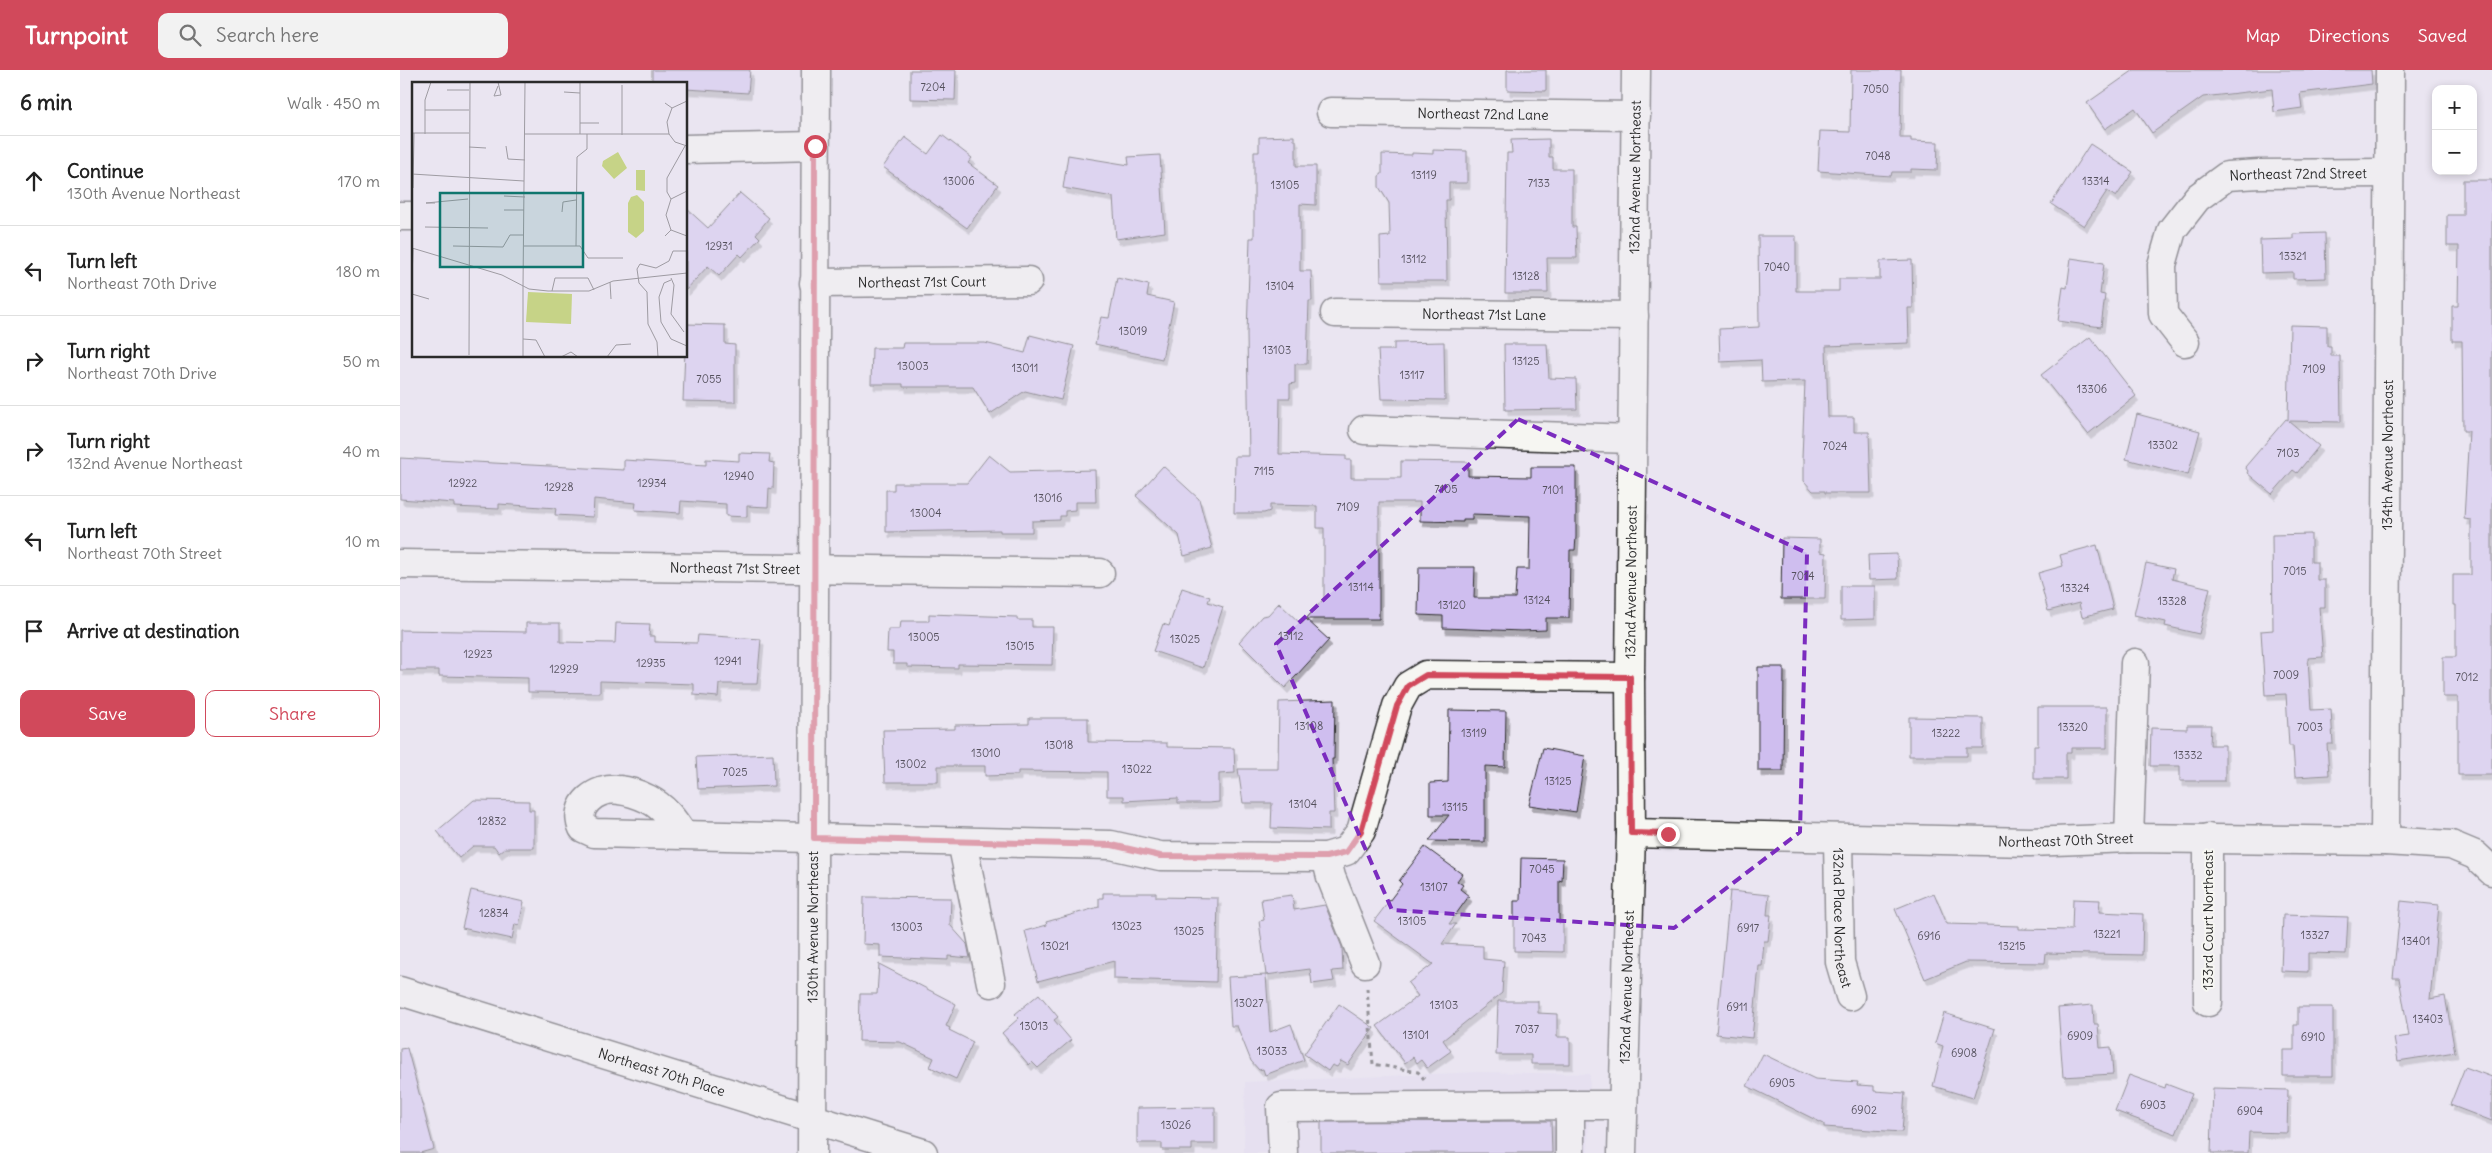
<!DOCTYPE html>
<meta charset="utf-8">
<style>
:root{--surface:#fff;--page:#f2f2f2;--text:#222;--muted:#767676;--line:#e0e0e0;--accent:#d1495b}
body{margin:0;font-family:Delius,sans-serif;background:var(--page);color:var(--text)}
.controls{position:absolute;right:15px;top:15px;display:grid;overflow:hidden;border-radius:10px;box-shadow:0 2px 8px #0003}
.controls button{width:45px;height:45px;display:grid;place-items:center;padding:0;border:0;border-bottom:1px solid var(--line);background:var(--surface);color:var(--text);font:25px sans-serif}
.stop{position:absolute;width:15px;height:15px;margin:-11px;border:4px solid #d1495b;border-radius:50%;background:#fff}
.stop.end{background:#d1495b;border-color:#fff;box-shadow:0 1px 5px #0008}
.list{margin:0;padding:0;list-style:none}
h2{display:flex;justify-content:space-between;align-items:center;height:65px;margin:0;padding:0 20px;font-size:21px}
h2 small{font-size:16px;font-weight:400;color:var(--muted)}
.list li{display:grid;grid-template-columns:32px 1fr auto;gap:15px;align-items:center;box-sizing:border-box;height:90px;padding:0 20px;border-top:1px solid var(--line)}
.list b{display:block;font-size:19px;white-space:nowrap}
.list p{margin:0;font-size:16px;white-space:nowrap;color:var(--muted)}
.list em{font-size:16px;font-style:normal;color:var(--muted)}
.actions{display:flex;gap:10px;padding:15px 20px}
.actions a{flex:1;padding:11px 0;border:1px solid var(--accent);border-radius:10px;text-align:center;font-size:18px;color:var(--accent)}
.actions .main{background:var(--accent);color:#fff}
.icon{flex:none;width:28px;height:28px;fill:none;stroke:currentColor;stroke-width:2;stroke-linecap:round;stroke-linejoin:round}
.map{position:relative;flex:none;width:2092px;height:1083px;overflow:hidden}
header{display:flex;align-items:center;gap:30px;box-sizing:border-box;height:70px;padding:0 25px;background:var(--accent);color:#fff}
header strong{font-size:24px}
nav{display:flex;gap:28px;margin-inline-start:auto;font-size:18px}
.search{width:350px;height:45px;background:var(--page);display:flex;align-items:center;gap:12px;box-sizing:border-box;padding:0 18px;border-radius:10px;color:var(--muted);font-size:19px}
main{display:flex}
aside{flex:1;background:var(--surface)}
.map>svg:first-child{display:block}
.built{fill:#e2d9f0}
.building{fill:#cfbeef;stroke:#2b2b2b;filter:url(#shadow)}
.lines{fill:none;stroke-linecap:round;stroke-linejoin:round}
.minor-casing{stroke:#2b2b2b;stroke-width:31}
.major-casing{stroke:#2b2b2b;stroke-width:31}
.path{stroke:#2b2b2b;stroke-width:3;stroke-dasharray:4 4;stroke-linecap:butt}
.minor{stroke:#f6f6f2;stroke-width:28}
.major{stroke:#f6f6f2;stroke-width:28}
.route{stroke:#d1495b;stroke-width:6}
.marked{fill:none;stroke:#7b2cbf;stroke-width:4;stroke-dasharray:10 6;stroke-linejoin:round}
.labels{text-anchor:middle;dominant-baseline:central;stroke-width:4;stroke-linejoin:round;paint-order:stroke}
.number-label{font-size:11px;fill:#54505c}
.street-label{font-size:14px;fill:#2b2b2b;stroke:#f6f6f2}
.inset-road{fill:none;stroke:#9e9ba2;stroke-width:1}
.view{fill:#0f766e;fill-opacity:0.15;stroke:#0f766e;stroke-width:2.5}
.inset-edge{fill:none;stroke:#2b2b2b;stroke-width:2.5}
</style>
<header>
<strong>Turnpoint</strong>
<div class="search"><svg class="icon" aria-label="search" viewBox="0 0 24 24"><circle cx="10" cy="10" r="6"/><path d="M15 15l6 6"/></svg>Search here</div>
<nav><a>Map</a><a>Directions</a><a>Saved</a></nav>
</header>
<main>
<aside>
<h2>6 min<small>Walk · 450 m</small></h2>
<ul class="list">
<li><svg class="icon" aria-label="ahead" viewBox="0 0 24 24"><path d="M12 20V5M6 11l6-6 6 6"/></svg><div><b>Continue</b><p>130th Avenue Northeast</p></div><em>170 m</em></li>
<li><svg class="icon" aria-label="left" viewBox="0 0 24 24"><path d="M17 20v-9H6M10 6l-5 5 5 5"/></svg><div><b>Turn left</b><p>Northeast 70th Drive</p></div><em>180 m</em></li>
<li><svg class="icon" aria-label="right" viewBox="0 0 24 24"><path d="M7 20v-9h11M14 6l5 5-5 5"/></svg><div><b>Turn right</b><p>Northeast 70th Drive</p></div><em>50 m</em></li>
<li><svg class="icon" aria-label="right" viewBox="0 0 24 24"><path d="M7 20v-9h11M14 6l5 5-5 5"/></svg><div><b>Turn right</b><p>132nd Avenue Northeast</p></div><em>40 m</em></li>
<li><svg class="icon" aria-label="left" viewBox="0 0 24 24"><path d="M17 20v-9H6M10 6l-5 5 5 5"/></svg><div><b>Turn left</b><p>Northeast 70th Street</p></div><em>10 m</em></li>
<li><svg class="icon" aria-label="arrive" viewBox="0 0 24 24"><path d="M6 21V4h12l-3 4 3 4H6"/></svg><div><b>Arrive at destination</b></div></li>
</ul>
<div class="actions"><a class="main">Save</a><a>Share</a></div>
</aside>
<div class="map">
<svg width="2092" height="1083" viewBox="0 0 2092 1083">
<defs>
<filter id="shadow"><feDropShadow dx="3" dy="5.5" stdDeviation="0" flood-color="#0004"/></filter>
</defs>
<rect width="100%" height="100%" fill="#eae5f1"/>
<filter id="ink" filterUnits="userSpaceOnUse"><feTurbulence type="fractalNoise" baseFrequency=".02" numOctaves="2"/><feDisplacementMap in="SourceGraphic" scale="10" xChannelSelector="R" yChannelSelector="G"/><feConvolveMatrix kernelMatrix="1 2 1 2 8 2 1 2 1" color-interpolation-filters="sRGB"/></filter>
<g filter="url(#ink)">
<!-- built -->
<path class="built" d="M1079 1002 1190 1004 1188 1083H844L845 1012Z"/>
<!-- building -->
<path class="building" d="M252 0H350L348 23 286 19V14H252Z
M510 0H556L555 30 510 29Z
M1107 0H1146V21L1107 20Z
M1451 0H1501L1500 68H1511V71L1538 72 1537 100 1511 99V102H1492L1491 106 1418 101 1420 61 1450 62Z
M1734 0H1971L1972 14 1900 23 1902 38 1874 42 1872 19 1803 27 1752 63 1735 38 1705 59 1687 33Z
M542 65 572 88 568 93 598 115 567 158 483 97 505 67 528 84Z
M894 66V70H896V96H916V135L900 134V201H911L912 231H909L907 294H895V313L890 314V328H880L879 384 946 386V390H951V408H1001V391L1068 392V406L1131 407V397H1176V467L1175 480H1170L1169 548H1146V560L1122 561 1043 558V546L1018 545 1019 497H1075L1074 528H1115L1117 499H1129L1130 446 1072 444V449H1063V452L1020 451V432H979V549H906L924 528V458H917V436L870 435V441L864 443H834L835 386H849L847 264 850 168H854V82H859V67Z
M1149 69V87H1153V99H1172V157H1176L1177 188H1147L1148 223H1105L1107 83H1112L1111 70Z
M1690 74 1733 102 1716 127 1707 121 1684 156 1651 134Z
M1033 80 1067 81V113H1049V130H1046L1047 211H981L980 167 990 166 989 133 979 117V106L982 104V84L1012 85V83L1033 84Z
M668 85 729 95 728 87 760 85 765 162 716 169 713 127 663 118Z
M2063 110H2092V705H2058V627H2043V587H2056V535H2053V505H2071V450L2064 449 2069 361H2063L2062 271H2052V236H2058L2059 176H2047V145H2063Z
M340 123 369 148 356 164 360 168 342 187 339 184 319 206 308 196 286 220V138L308 158Z
M1925 163 1926 208 1893 209V202L1861 203 1860 170 1893 169V164Z
M1358 166H1396V221H1439V209H1480V191L1512 190 1513 238H1508L1509 273 1426 276 1428 347H1454V362H1469L1471 423H1425V421H1413L1404 411V388H1402L1405 311 1362 312 1361 290 1320 292 1319 259 1359 257Z
M1671 188 1704 193 1700 224 1705 225 1701 257 1658 251 1663 217 1667 218Z
M717 208 749 215 747 226 774 232 762 289 695 274 701 247 709 248Z
M286 254 325 255V274L335 275V332L283 331Z
M1890 255 1927 256V276H1931V286H1940L1941 352 1889 351 1919 376 1897 403 1893 400 1872 424 1847 403 1848 401 1845 397 1886 349 1888 350Z
M630 265 674 276 661 330 625 321 590 344 573 317H503V314H471L472 278H502L503 273H585L625 283Z
M1690 267 1736 326 1688 364 1641 305Z
M1044 272 1045 330 981 329 978 280H994V273Z
M1104 274H1147L1149 308 1176 309 1177 339 1105 340Z
M1737 344 1800 361 1788 405 1726 389Z
M339 383 370 384 369 392 374 393 373 419 369 418 368 437 347 436V447L326 446V434L281 431 280 443 235 440 236 433 194 429 193 447 155 445 156 438 99 434V439L54 437V433L0 429V388L224 400V390L306 395V389L339 391Z
M589 385 610 402 695 400 696 432H675V440L665 441V446H660V450L632 451V462H600V460L486 462V420H494V413H567Z
M763 396 799 429 812 478 784 486 779 465 736 426Z
M1911 464V492H1917V510H1925V537H1919L1923 587 1908 588 1911 640 1931 639 1933 674H1927L1929 705 1895 707 1893 676H1889L1886 624 1865 625 1861 561 1873 560 1872 465Z
M1382 468 1420 469V482L1426 483 1425 529H1381Z
M1697 475 1713 539 1682 547 1679 533 1648 541 1638 503 1663 496 1660 485Z
M1497 484 1498 509 1469 510 1468 485Z
M1746 493 1774 499 1772 509 1810 518 1799 564 1765 556 1766 552 1734 545Z
M1441 516H1475V549L1441 550Z
M782 518 810 527 808 532 823 537 803 598 753 581 763 554 769 556Z
M879 533 901 554 906 549 929 570 885 618 839 572 862 546 868 545Z
M529 544 617 547V550H632V557H653L652 595 558 594V598L507 597V594H493V582H487L488 559H500L501 551H529Z
M126 553H160V572L215 573 216 553 250 554 249 566H255V572L297 573 298 565 361 569 357 614H319L318 627 294 625V614L200 611V623L128 622V608L39 606V600H0V560L126 562Z
M1358 597H1384L1383 701H1358Z
M935 630 934 689H932L934 743H929V760L871 758 872 733H843L838 699H878L879 632Z
M1638 637H1707V678H1671V683H1666V709H1634V676H1638Z
M1049 640 1106 641 1105 697 1085 696V772L1029 771 1049 745H1030V713L1048 712Z
M1509 647 1583 648V678H1567V686H1509Z
M629 648H688V672L767 673V677L834 678 835 703 819 704V732L809 733H778V728L724 731V726H707V702L618 701V705L585 706V696H538V712H485L483 660 555 659V655L629 654Z
M1787 655H1811L1810 675H1825V711H1780V696H1750L1751 658 1787 659Z
M1143 678 1185 686 1176 742 1129 735Z
M373 684 374 716 298 719 296 687Z
M74 730 129 731V740H134V778H105L99 783 94 776H73L59 788 37 761Z
M1025 777 1062 804 1057 811 1063 815 1060 819 1069 826 1049 854H1056L1042 874 1083 876V889L1104 891 1102 923 1043 970 1051 981 1027 998 1021 990 1017 993 1013 987 1005 993 977 956 1018 926 1008 913 1033 894 974 851 1002 814 999 811Z
M1121 788 1163 789 1162 811 1159 810V853H1163V882L1114 881V831H1120Z
M71 820 124 832 119 855 115 854 112 869 62 858Z
M1330 821 1369 825 1367 845H1371L1368 871H1364L1362 896H1359L1352 968 1316 964Z
M703 823H756V827L818 828 816 912 714 909V891L638 911 625 861 647 855 646 852 699 837V828H703Z
M1534 823 1547 854 1619 856V859L1672 860 1673 829 1700 830 1699 842 1743 844 1742 885 1646 883 1645 893 1566 892 1525 909 1495 839Z
M892 825 894 840 925 835 942 877 943 900 932 901 934 911 912 914 910 899 866 905 870 962 891 954 904 990 865 1005 863 999 859 1000 851 991 837 956H831L828 907 866 905 859 851 864 850 861 829Z
M464 827 551 828 550 855 567 874 570 888 548 886V890L480 887V875L463 874Z
M2001 831 2039 835 2030 929 2045 926 2055 982 1998 991 1994 968 2009 966 1999 908H1993Z
M1883 845 1948 847 1946 884 1908 883V902L1881 901Z
M479 894 556 934 546 956 550 958 549 960 573 972 556 1009 530 997 534 988 500 972 459 971 460 924H477Z
M639 924 658 947 654 950 671 970 638 998 632 992 629 995 602 963 619 948 615 944Z
M1098 931H1138V943L1157 944V967H1170V994H1131V985H1096Z
M939 934 974 958 948 995 941 991 937 997 932 995 928 1001 904 984Z
M1693 935 1694 954H1698L1700 978 1711 977 1713 1004 1663 1007 1658 938Z
M1898 937H1933V1006H1883V980H1894V955H1898Z
M1544 943 1595 959 1573 1028 1533 1016 1543 976 1535 973Z
M7 978 34 1079 20 1083H0V979Z
M1363 984 1415 1009 1458 1012 1457 1015 1474 1016V1021L1505 1023 1502 1062 1424 1057V1054L1347 1016Z
M2065 997 2092 1007V1051L2050 1035Z
M1729 1005 1765 1018 1766 1014 1792 1024 1776 1064 1715 1041Z
M1813 1018 1888 1020 1887 1063 1849 1062 1848 1083H1811Z
M815 1037V1074H792V1080H762V1073H737V1038Z
M1151 1051 1152 1083H921V1052Z"/>
<g class="lines">
<!-- minor casing -->
<g class="minor-casing">
<g id="minor">
<path id="s1" d="M931 42 1236 46"/>
<path d="M286 79 415 76"/>
<path d="M0 146H14"/>
<path id="s2" d="M414 213 628 211"/>
<path id="s3" d="M935 243 1234 246"/>
<path id="s4" d="M1785 272 1763 244 1762 195 1772 160 1797 128 1827 106 1859 104 1988 103"/>
<path d="M964 360 1232 369"/>
<path id="s5" d="M0 494 700 503"/>
<path id="s6" d="M1231 763 1630 772 1729 768 1985 771 2051 775 2075 785 2092 801"/>
<path d="M283 765C274 750 264 737 248 729 240 725 229 721 219 720 197 717 172 735 183 758L194 763 711 775 760 786 926 787 946 781 961 761 997 636 1008 616 1026 605 1230 607"/>
<path id="s7" d="M1438 768 1440 892 1450 926"/>
<path d="M1729 768 1735 593"/>
<path d="M1808 768V932"/>
<path id="s8" d="M1985 771 1990 0"/>
<path d="M562 772 591 913"/>
<path d="M926 787 931 807 965 893"/>
<path d="M1170 1035H1223"/>
<path id="s9" d="M412 1083 416 0"/>
<path d="M883 1083 881 1037 1170 1035V1083"/>
</g>
</g>
<!-- major casing -->
<g class="major-casing">
<g id="major">
<path id="s10" d="M0 921 523 1083"/>
<path id="s11" d="M1222 1083 1231 763 1230 607 1236 0"/>
</g>
</g>
<!-- path -->
<path class="path" d="M967 918 973 994 1018 1002 1024 1009"/>
<!-- minor -->
<use href="#minor" class="minor"/>
<!-- major -->
<use href="#major" class="major"/>
</g>
</g>
<g class="lines" filter="url(#ink)">
<!-- route -->
<path class="route" d="M415 76 414 768 712 775 760 786 926 787 946 782 961 761 997 636 1008 616 1026 605 1230 607 1231 763 1268 764"/>
</g>
<!-- marked area -->
<path d="M0 0H2092V1083H0ZM1118 349 1407 483 1400 762 1274 858 992 840 876 574Z" fill="#eae5f1" fill-opacity=".55" fill-rule="evenodd"/>
<path class="marked" d="M1118 349 1407 483 1400 762 1274 858 992 840 876 574Z"/>
<g class="labels">
<!-- number labels -->
<g class="number-label">
<text x="533" y="17">7204</text>
<text x="1476" y="19">7050</text>
<text x="1478" y="86">7048</text>
<text x="1024" y="105">13119</text>
<text x="559" y="111">13006</text>
<text x="1696" y="111">13314</text>
<text x="1139" y="113">7133</text>
<text x="885" y="115">13105</text>
<text x="319" y="176">12931</text>
<text x="1893" y="186">13321</text>
<text x="1014" y="189">13112</text>
<text x="1377" y="197">7040</text>
<text x="1126" y="206">13128</text>
<text x="880" y="216">13104</text>
<text x="733" y="261">13019</text>
<text x="877" y="280">13103</text>
<text x="1126" y="291">13125</text>
<text x="513" y="296">13003</text>
<text x="625" y="298">13011</text>
<text x="1914" y="299">7109</text>
<text x="1012" y="305">13117</text>
<text x="309" y="309">7055</text>
<text x="1692" y="319">13306</text>
<text x="1763" y="375">13302</text>
<text x="1435" y="376">7024</text>
<text x="1888" y="383">7103</text>
<text x="864" y="401">7115</text>
<text x="339" y="406">12940</text>
<text x="63" y="413">12922</text>
<text x="252" y="413">12934</text>
<text x="159" y="417">12928</text>
<text x="1046" y="419">7105</text>
<text x="1153" y="420">7101</text>
<text x="648" y="428">13016</text>
<text x="948" y="437">7109</text>
<text x="526" y="443">13004</text>
<text x="1895" y="501">7015</text>
<text x="1403" y="506">7014</text>
<text x="961" y="517">13114</text>
<text x="1675" y="518">13324</text>
<text x="1137" y="530">13124</text>
<text x="1772" y="531">13328</text>
<text x="1052" y="535">13120</text>
<text x="891" y="566">13112</text>
<text x="524" y="567">13005</text>
<text x="785" y="569">13025</text>
<text x="620" y="576">13015</text>
<text x="78" y="584">12923</text>
<text x="328" y="591">12941</text>
<text x="251" y="593">12935</text>
<text x="164" y="599">12929</text>
<text x="1886" y="605">7009</text>
<text x="2067" y="607">7012</text>
<text x="909" y="656">13108</text>
<text x="1673" y="657">13320</text>
<text x="1910" y="657">7003</text>
<text x="1074" y="663">13119</text>
<text x="1546" y="663">13222</text>
<text x="659" y="675">13018</text>
<text x="586" y="683">13010</text>
<text x="1788" y="685">13332</text>
<text x="511" y="694">13002</text>
<text x="737" y="699">13022</text>
<text x="335" y="702">7025</text>
<text x="1158" y="711">13125</text>
<text x="903" y="734">13104</text>
<text x="1055" y="737">13115</text>
<text x="92" y="751">12832</text>
<text x="1142" y="799">7045</text>
<text x="1034" y="817">13107</text>
<text x="94" y="843">12834</text>
<text x="1012" y="851">13105</text>
<text x="727" y="856">13023</text>
<text x="507" y="857">13003</text>
<text x="1348" y="858">6917</text>
<text x="789" y="861">13025</text>
<text x="1707" y="864">13221</text>
<text x="1915" y="865">13327</text>
<text x="1529" y="866">6916</text>
<text x="1134" y="868">7043</text>
<text x="2016" y="871">13401</text>
<text x="655" y="876">13021</text>
<text x="1612" y="876">13215</text>
<text x="849" y="933">13027</text>
<text x="1044" y="935">13103</text>
<text x="1337" y="937">6911</text>
<text x="2028" y="949">13403</text>
<text x="634" y="956">13013</text>
<text x="1127" y="959">7037</text>
<text x="1016" y="965">13101</text>
<text x="1680" y="966">6909</text>
<text x="1913" y="967">6910</text>
<text x="872" y="981">13033</text>
<text x="1564" y="983">6908</text>
<text x="1382" y="1013">6905</text>
<text x="1753" y="1035">6903</text>
<text x="1464" y="1040">6902</text>
<text x="1850" y="1041">6904</text>
<text x="776" y="1055">13026</text>
</g>
<!-- street labels -->
<g class="street-label">
<text stroke="none"><textPath href="#s1" startOffset="152">Northeast 72nd Lane</textPath></text>
<text stroke="none"><textPath href="#s4" startOffset="270">Northeast 72nd Street</textPath></text>
<text stroke="none"><textPath href="#s11" startOffset="976">132nd Avenue Northeast</textPath></text>
<text stroke="none"><textPath href="#s2" startOffset="108">Northeast 71st Court</textPath></text>
<text stroke="none"><textPath href="#s3" startOffset="149">Northeast 71st Lane</textPath></text>
<text stroke="none"><textPath href="#s8" startOffset="386">134th Avenue Northeast</textPath></text>
<text stroke="none"><textPath href="#s5" startOffset="335">Northeast 71st Street</textPath></text>
<text stroke="none"><textPath href="#s11" startOffset="571">132nd Avenue Northeast</textPath></text>
<text stroke="none"><textPath href="#s6" startOffset="435">Northeast 70th Street</textPath></text>
<text stroke="none"><textPath href="#s7" startOffset="80">132nd Place Northeast</textPath></text>
<text transform="translate(1808 850) rotate(-90)">133rd Court Northeast</text>
<text stroke="none"><textPath href="#s9" startOffset="226">130th Avenue Northeast</textPath></text>
<text stroke="none"><textPath href="#s11" startOffset="166">132nd Avenue Northeast</textPath></text>
<text stroke="none"><textPath href="#s10" startOffset="274">Northeast 70th Place</textPath></text>
</g>
</g>
<!-- overview -->
<g transform="translate(12 12)">
<rect width="275" height="275" fill="#eae5f1"/>
<path d="M116 210 160 212 159 242 114 240Z" fill="#c6d387"/>
<path d="M206 70 215 86 202 97 190 84 191 79ZM224 88H233V109L224 108ZM225 113 232 120V149L224 156 216 150V121L219 115Z" fill="#c6d387"/>
<path class="inset-road" d="M86 0 89 13 82 14 86 4M210 3V53M35 8H57M152 10 168 11M253 21 260 26 275 19M260 26 255 40 257 52 263 60 275 64M13 28H57M168 41H187M0 51H57M13 52V18L19 0M113 52H257M168 52V0M94 64 96 77 113 78M57 65 74 66M0 92 112 99M1 106 2 51M92 114 113 115M259 117 275 109M23 121H14L56 117M92 128H112M150 130 151 120 164 118M13 145 76 146M259 148 254 133 259 117 255 110V96L273 64M253 154 259 148 275 154M41 164 91 165 98 153H112M112 164H168L176 176H211M164 164 165 75 175 67V52M0 166 90 193 117 207 136 209H177L201 199 275 191M259 196 262 203 259 232 272 250M0 198 1 167M259 198 252 201 247 215 249 240 259 257 275 264M198 200 199 217M111 205 113 0M140 209 143 196H176L182 208M0 212 17 217M111 257 124 258 133 275M57 273 58 0M111 275V205M149 275 159 270 166 275M195 275 204 263 219 262M246 275 245 260 236 242 235 210 227 201 225 187 228 182 244 186 257 179 261 169H275"/>
<path class="view" d="M28 111H171V185H28Z"/>
<rect width="275" height="275" class="inset-edge"/>
</g>
</svg>
<div class="controls">
<button>+</button>
<button>−</button>
</div>
<div class="stop" style="left:415px;top:76px"></div>
<div class="stop end" style="left:1268px;top:764px"></div>
</div>
</main>
